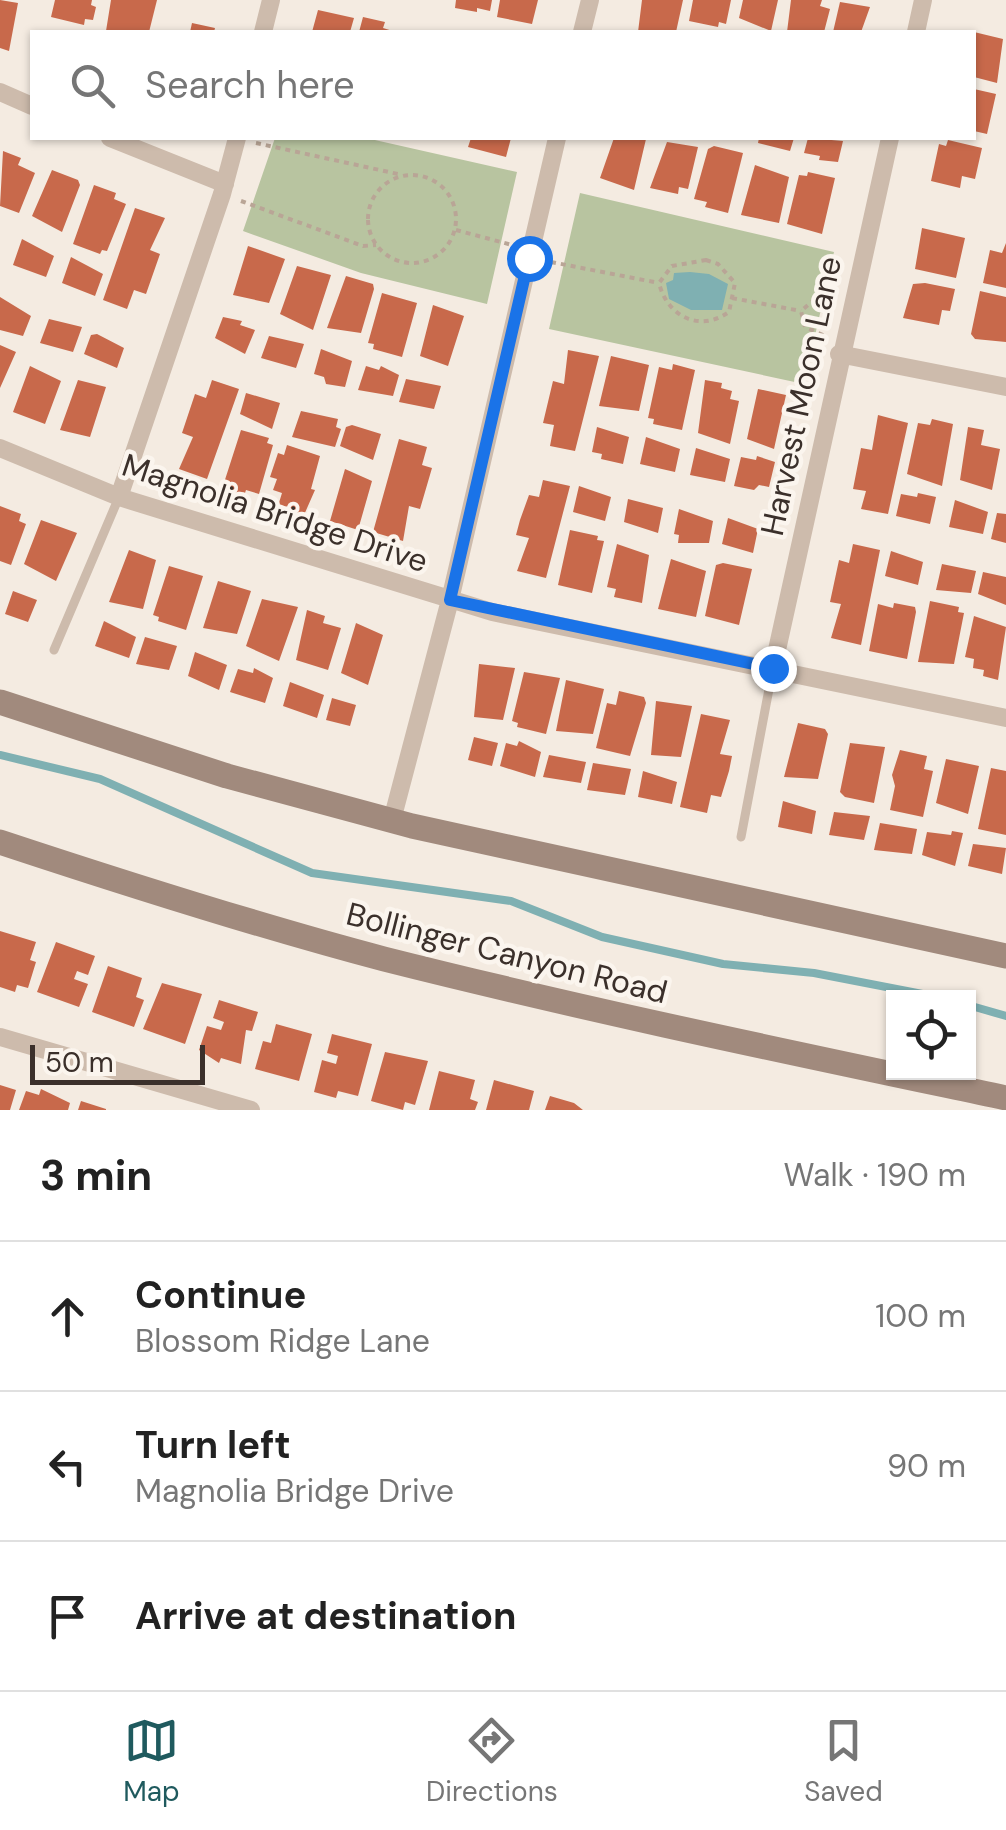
<!DOCTYPE html>
<meta charset="utf-8">
<style>
:root{--surface:#fff;--page:#f6f6f6;--text:#222;--muted:#767676;--line:#e0e0e0;--accent:#1f5a5e}
body{margin:0;font-family:"DM Sans",sans-serif;background:var(--page);color:var(--text)}
.controls{position:absolute;right:30px;bottom:30px;display:grid;overflow:hidden;border-radius:0px;box-shadow:0 2px 8px #0004}
.controls button{width:90px;height:90px;display:grid;place-items:center;padding:0;border:0;border-bottom:2px solid var(--line);background:var(--surface);color:var(--text);font:50px sans-serif}
.scale{position:absolute;left:30px;bottom:25px;width:175px;box-sizing:border-box;padding-left:10px;border:5px solid #3b302b;border-top:0;font-size:28px;line-height:35px;white-space:nowrap;color:#3b302b;-webkit-text-stroke:8px #fbf5ee;paint-order:stroke}
.stop{position:absolute;width:30px;height:30px;margin:-22px;border:8px solid #1a73e8;border-radius:50%;background:#fff}
.stop.end{background:#1a73e8;border-color:#fff;box-shadow:0 2px 10px #0008}
.list{margin:0;padding:0;list-style:none}
h2{display:flex;justify-content:space-between;align-items:center;height:130px;margin:0;padding:0 40px;font-size:42px}
h2 small{font-size:32px;font-weight:400;color:var(--muted)}
.list li{display:grid;grid-template-columns:65px 1fr auto;gap:30px;align-items:center;box-sizing:border-box;height:150px;padding:0 40px;border-top:2px solid var(--line)}
.list b{display:block;font-size:38px;white-space:nowrap}
.list p{margin:0;font-size:32px;white-space:nowrap;color:var(--muted)}
.list em{font-size:32px;font-style:normal;color:var(--muted)}
.icon{flex:none;width:55px;height:55px;fill:none;stroke:currentColor;stroke-width:2;stroke-linecap:round;stroke-linejoin:round}
.map{position:relative;flex:none;width:1006px;height:1110px;overflow:hidden}
.search{position:absolute;background:var(--surface);box-shadow:0 2px 8px #0004;left:30px;right:30px;top:30px;height:110px;display:flex;align-items:center;gap:25px;box-sizing:border-box;padding:0 35px;border-radius:0px;color:var(--muted);font-size:38px}
.sheet{height:580px;background:var(--surface)}
nav{display:flex;justify-content:space-around;align-items:center;box-sizing:border-box;height:140px;border-top:2px solid var(--line);background:var(--surface);font-size:28px;color:var(--muted)}
nav a{display:grid;justify-items:center;gap:5px}
nav .on{color:var(--accent)}
.map>svg:first-child{display:block}
.green{fill:#b8c4a0}
.water{fill:#7fb0b2}
.lines{fill:none;stroke-linecap:round;stroke-linejoin:round}
.stream{stroke:#7fb0b2;stroke-width:8}
.building{fill:#c8694b}
.path{stroke:#b9a596;stroke-width:4;stroke-dasharray:5 5;stroke-linecap:butt}
.lane{stroke:#cdbbac;stroke-width:9}
.street{stroke:#cdbbac;stroke-width:18}
.secondary{stroke:#a18a7d;stroke-width:25}
.route{stroke:#1a73e8;stroke-width:12}
.labels{text-anchor:middle;dominant-baseline:central;stroke-width:9;stroke-linejoin:round;paint-order:stroke}
.street-label{font-size:32px;fill:#3b302b;stroke:#fbf5ee}
</style>
<div class="map">
<svg width="1006" height="1110" viewBox="0 0 1006 1110">
<rect width="100%" height="100%" fill="#f4ebe1"/>
<!-- green -->
<path class="green" d="M275 138H366L517 172 487 304 361 273 243 231Z
M580 193 834 252 804 384 549 329Z"/>
<!-- water -->
<path class="water" d="M690 272 709 274 728 284 722 310H691L669 299 666 283 673 280 674 273Z"/>
<g class="lines">
<!-- stream -->
<path class="stream" d="M0 755 100 779 312 873 511 901 602 937 723 964 814 973 943 998
M968 1005 1006 1016"/>
</g>
<!-- building -->
<path class="building" d="M0 0 18 3 9 51 0 48Z
M55 0H92L91 5 96 7 93 20 85 19 84 25 51 17Z
M111 0H157L149 32 106 31Z
M456 0H492L490 11 477 8V12L455 8Z
M500 0H538L532 24 497 17Z
M642 0H683L676 32H638Z
M693 0H731L726 24 719 22 718 27 689 21Z
M743 0H778L771 31 739 18Z
M791 0H822L820 6 830 9 824 32H787Z
M840 2 870 7 861 32H833Z
M318 10 354 18 350 32H312Z
M363 17 385 22 383 28 396 32H359Z
M192 23 215 28 214 32H190Z
M974 32 1003 39 997 83 974 77Z
M974 89 996 94 987 134 974 131Z
M471 138H511L506 157 468 147Z
M614 138 646 139 634 190 600 178Z
M759 138H794L790 151 758 143Z
M808 138 843 141 838 162 819 160 820 156 804 153Z
M948 140 982 148 975 179 962 176 960 188 931 181 939 144 946 146Z
M667 142 698 147 688 189 679 187 678 194 650 188Z
M714 146 743 153 728 213 705 207 707 202 694 199 708 149Z
M3 151 21 158 18 165 35 173 19 213 0 206Z
M755 165 789 177 779 223 741 215Z
M52 170 78 180 80 185 62 232 32 216Z
M808 172 835 178 822 234 787 224 799 175 807 176Z
M94 185 116 193 114 199 126 204 107 251 102 250 100 254 73 244Z
M135 208 165 218 150 250 160 254 146 294 134 290 127 309 103 300Z
M922 228 965 238 956 278 915 269Z
M22 239 54 256 46 277 13 265Z
M1006 243V288L983 283 990 250 1002 253Z
M248 246 285 259 269 303 233 295Z
M71 257 103 274 95 296 62 283Z
M297 266 331 275 313 330 280 314Z
M346 276 373 284 374 289 361 333 327 328Z
M925 283 955 289 950 311 942 310 939 325 903 318 913 284Z
M980 291 1006 297V342L975 339 971 334Z
M382 293 417 303 402 357 373 349 374 344 368 343Z
M0 297 31 316 23 336 0 330Z
M433 305 464 316 448 366 420 356Z
M223 317 242 321 240 325 255 330 245 354 215 338Z
M49 319 82 327 73 352 40 343Z
M97 334 124 348 117 368 84 354 91 335Z
M269 336 304 344 296 368 261 358Z
M0 345 16 352 0 388Z
M321 349 352 361 345 387 326 384 324 377 314 374Z
M568 350 599 356 575 451 550 446 554 425 543 423 553 381 564 384Z
M611 356 649 365 639 411 599 406Z
M673 364 695 370 682 430 653 424 654 419 648 418 659 367 672 370Z
M30 366 61 381 45 424 13 412Z
M366 366 379 370 381 366 399 375 393 396 358 390Z
M406 379 441 386 434 409 399 402Z
M78 380 106 387 90 437 60 430Z
M212 380 239 389 207 479 179 469 193 437 182 433 195 394 206 398Z
M705 380 722 383 721 388 732 391 730 399 739 401 730 444 698 433Z
M758 389 786 395 774 449 747 439Z
M246 393 280 403 272 429 240 414Z
M301 411 338 419 336 427 341 429 335 447 292 437Z
M878 415 908 423 888 514 861 509 866 491 853 489 861 448 872 450Z
M932 419 953 424 942 486 907 474 918 423 930 425Z
M352 425 381 434 373 460 340 446 346 427Z
M597 427 629 437 623 464 601 459 602 454 592 452Z
M968 427 984 430 981 445 1000 449 992 490 960 480Z
M241 430 269 438 267 443 273 445 259 494 246 490 244 496 222 489Z
M646 437 680 449 675 472 640 464Z
M399 439 427 447 422 465 432 468 420 509 409 506 403 541 373 532Z
M287 445 320 456 311 489 315 490 304 515 278 506 282 493 273 490 277 479 270 477 278 453 284 455Z
M696 448 730 459 725 482 690 475Z
M757 456 775 462 769 487 759 485 754 490 734 486 741 457 756 460Z
M345 469 372 481 358 530 330 521Z
M543 480 570 486 546 578 517 571 529 538 516 535 520 520 529 495 539 497Z
M579 486 611 497 605 521 573 512Z
M918 493 936 497 930 524 896 516 901 494 917 497Z
M628 499 663 508 658 533 624 522Z
M955 500 988 512 983 534 949 527Z
M0 506 21 514 19 521 26 524 11 565 0 561Z
M679 509 713 521 709 543H678L679 535 674 534Z
M997 513 1006 514V543L991 539Z
M728 518 758 529 753 553 722 544Z
M41 520 77 533 56 581 24 564Z
M570 530 598 536 597 540 604 541 592 593 558 585Z
M617 544 649 555 642 603 614 597 616 589 607 587Z
M853 544 880 550 861 645 831 638 841 604 830 602 839 560 849 563Z
M129 550 156 560 143 609 109 602Z
M891 551 923 562 918 585 885 576Z
M671 559 706 571 696 617 658 609Z
M723 563 752 569 739 625 705 616 716 565Z
M942 564 976 571 971 593 936 590Z
M169 566 203 576 186 630 158 621 159 617 153 615Z
M983 572 1006 577V605L978 594Z
M218 581 251 591 237 634 203 628Z
M13 591 37 600 28 622 5 614Z
M262 599 298 607 279 661 246 646Z
M930 601 959 607 958 612 964 613 954 664 918 662Z
M894 603 915 607 916 612 907 659 869 651 878 604 893 608Z
M307 610 325 616 323 623 341 628 328 670 296 660Z
M974 616 1006 627 998 680 983 676 984 670 973 668 974 659 965 657Z
M104 621 136 637 129 658 95 646Z
M356 623 383 635 368 685 341 673Z
M145 637 177 646 169 670 136 664Z
M195 652 227 665 219 690 188 676Z
M479 664 515 668 503 720 474 717Z
M254 668 273 678 265 703 230 692 238 669 253 673Z
M524 672 560 678 546 734 517 727 518 723 512 721Z
M566 680 604 689 593 734 556 731Z
M290 682 324 695 317 718 283 706Z
M619 691 644 697 646 703 630 756 596 748 607 703 616 705Z
M332 698 356 705 350 726 326 720Z
M656 701 692 706 681 757 651 755Z
M701 714 730 720 720 754 732 756 729 771 721 797 711 795 707 813 680 807Z
M798 723 825 729 828 734 818 779 784 777Z
M474 737 498 743 492 766 468 760Z
M519 741 541 752 535 777 500 766 506 743 517 746Z
M850 743 885 747 874 803 845 797 840 792Z
M900 750 927 756 924 769 933 771 923 817 890 810 895 786 892 775Z
M549 755 586 762 581 783 543 777Z
M946 759 979 766 968 814 936 803Z
M593 763 631 769 625 795 587 790Z
M991 768 1006 771V835L978 829Z
M643 771 677 782 672 804 638 797Z
M783 801 816 811 812 834 778 827Z
M834 812 870 816 864 840 829 835Z
M880 823 917 829 912 854 874 850Z
M952 831 963 833 955 866 922 855 927 832 951 835Z
M973 844 1006 848 1002 874 968 866Z
M0 931 36 942 30 960 36 962 28 988 17 985 15 992 0 987Z
M56 942 95 956 88 975 77 971 74 979 88 984 79 1007 37 992Z
M108 966 142 978 136 997 144 1000 134 1027 92 1012Z
M162 983 202 994 185 1044 143 1029Z
M219 1000 258 1012 252 1031 246 1030 241 1064 221 1058 219 1063 199 1050 207 1026 221 1030 224 1022 213 1018Z
M276 1024 312 1034 299 1081 255 1069 263 1041 271 1043Z
M332 1034 372 1044 358 1096 338 1091 336 1098 314 1092 322 1060 336 1064 338 1056 327 1053Z
M385 1052 428 1061 415 1105 405 1102 403 1110 371 1101Z
M439 1071 475 1080 470 1099 478 1102 475 1110H429Z
M494 1080 534 1091 529 1110H486Z
M0 1085 16 1090 10 1110H0Z
M41 1089 70 1103 68 1110H19L26 1091 39 1095Z
M550 1096 574 1103 583 1110H545Z
M81 1101 106 1109V1110H78Z"/>
<g class="lines">
<!-- path -->
<path class="path" d="M256 143 398 174
M368 219a44 44 0 1 1 88 0a44 44 0 1 1-88 0Z
M241 201 363 246 376 245
M456 230 512 245
M706 260 718 264 735 283 729 312C699 333 667 316 659 283L672 266Z
M551 262 659 283
M732 298 801 311
M823 335 805 327 801 311 814 300 834 302"/>
<!-- lane -->
<path class="lane" d="M54 650 119 497
M741 837 773 668"/>
<!-- street -->
<path class="street" d="M263 32 271 0
M582 32 590 0
M916 32 923 0
M0 92 32 106
M110 138 225 184
M839 354 1006 387
M0 448 119 497 492 612 1006 718
M119 497 222 194 237 138
M773 668 890 138
M392 820 450 600 557 138
M0 1037 251 1110"/>
<!-- secondary -->
<path class="secondary" d="M0 702 227 776 412 826 1006 956
M0 842C127 884 255 925 384 959 590 1011 798 1054 1006 1098"/>
</g>
<g class="lines">
<!-- route -->
<path class="route" d="M529 258 450 600 773 668"/>
</g>
<g class="labels">
<!-- street labels -->
<g class="street-label">
<text transform="translate(801 396) rotate(-78)">Harvest Moon Lane</text>
<text transform="translate(275 513) rotate(18)">Magnolia Bridge Drive</text>
<text transform="translate(507 953) rotate(14)">Bollinger Canyon Road</text>
</g>
</g>
</svg>
<div class="controls">
<button><svg class="icon" aria-label="locate" viewBox="0 0 24 24"><circle cx="12" cy="12" r="6"/><path d="M12 2v4M12 18v4M2 12h4M18 12h4"/></svg></button>
</div>
<div class="scale">50 m</div>
<div class="stop" style="left:529px;top:258px"></div>
<div class="stop end" style="left:773px;top:668px"></div>
<div class="search"><svg class="icon" aria-label="search" viewBox="0 0 24 24"><circle cx="10" cy="10" r="6"/><path d="M15 15l6 6"/></svg>Search here</div>
</div>
<section class="sheet">
<h2>3 min<small>Walk · 190 m</small></h2>
<ul class="list">
<li><svg class="icon" aria-label="ahead" viewBox="0 0 24 24"><path d="M12 20V5M6 11l6-6 6 6"/></svg><div><b>Continue</b><p>Blossom Ridge Lane</p></div><em>100 m</em></li>
<li><svg class="icon" aria-label="left" viewBox="0 0 24 24"><path d="M17 20v-9H6M10 6l-5 5 5 5"/></svg><div><b>Turn left</b><p>Magnolia Bridge Drive</p></div><em>90 m</em></li>
<li><svg class="icon" aria-label="arrive" viewBox="0 0 24 24"><path d="M6 21V4h12l-3 4 3 4H6"/></svg><div><b>Arrive at destination</b></div></li>
</ul>
</section>
<nav>
<a class="on"><svg class="icon" aria-label="map" viewBox="0 0 24 24"><path d="M3 6l6-2 6 2 6-2v14l-6 2-6-2-6 2zM9 4v14M15 6v14"/></svg>Map</a>
<a><svg class="icon" aria-label="directions" viewBox="0 0 24 24"><path d="M12 3l9 9-9 9-9-9zM9 14v-3h6M13 9l2 2-2 2"/></svg>Directions</a>
<a><svg class="icon" aria-label="saved" viewBox="0 0 24 24"><path d="M7 4h10v16l-5-4-5 4z"/></svg>Saved</a>
</nav>
